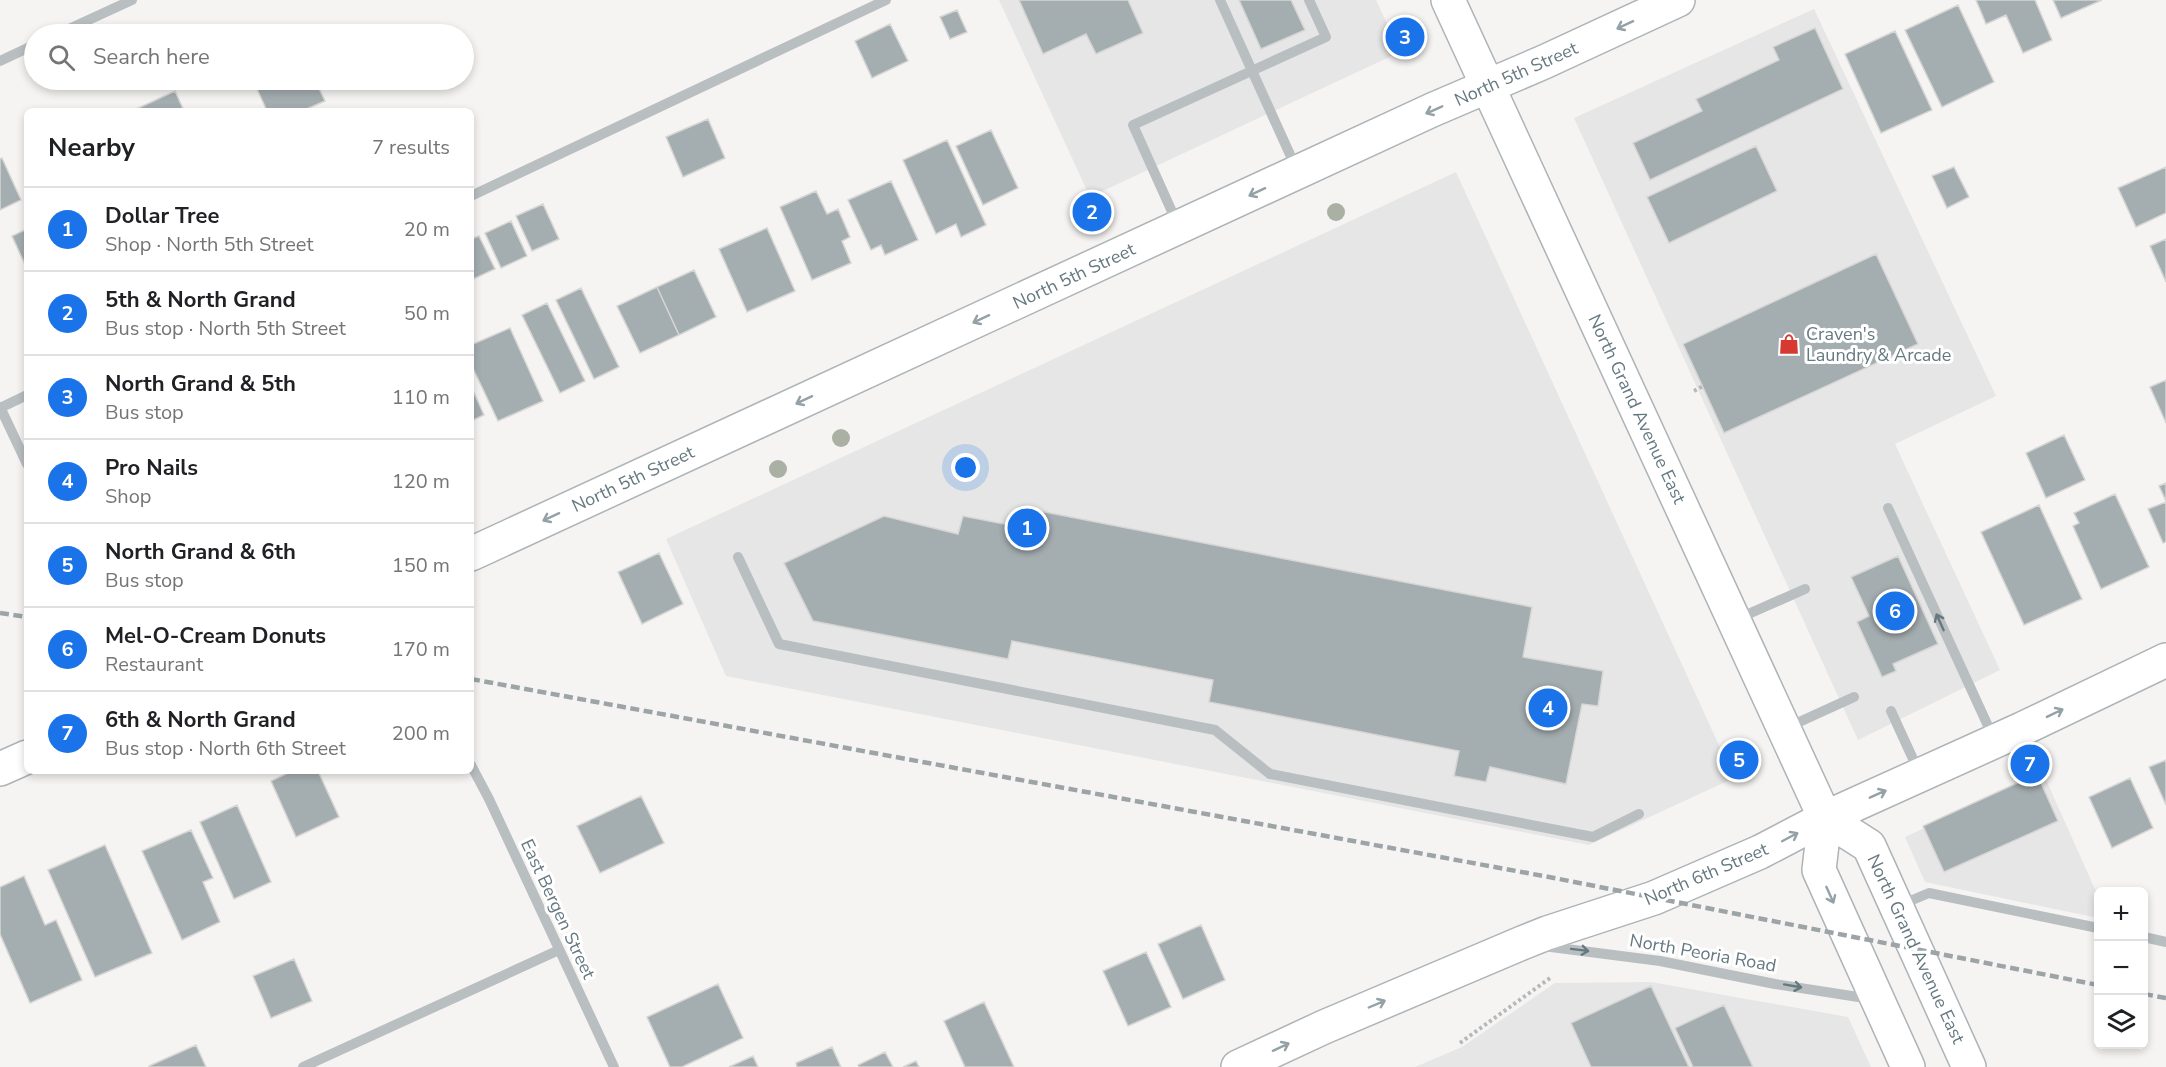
<!DOCTYPE html>
<meta charset="utf-8">
<style>
:root{--surface:#fff;--page:#f6f6f6;--text:#202124;--muted:#757577;--line:#e0e0e0;--accent:#1a73e8}
body{margin:0;font-family:"Nunito Sans",sans-serif;background:var(--page);color:var(--text)}
.controls{position:absolute;right:18px;bottom:18px;display:grid;overflow:hidden;border-radius:9px;box-shadow:0 3px 9px #0003}
.controls button{width:54px;height:54px;display:grid;place-items:center;padding:0;border:0;border-bottom:2px solid var(--line);background:var(--surface);color:var(--text);font:30px sans-serif}
.you{position:absolute;left:966px;top:468px;width:21px;height:21px;margin:-15px;border:4px solid #fff;border-radius:50%;background:#1a73e8;box-shadow:0 0 0 9px #1a73e833}
.badge{display:grid;place-items:center;width:39px;height:39px;border-radius:50%;background:var(--accent);color:#fff;font-size:20px;font-weight:700}
.pin{position:absolute;translate:-50% -50%;border:3px solid #fff;box-shadow:0 2px 6px #0006}
.list{margin:0;padding:0;list-style:none}
h2{display:flex;justify-content:space-between;align-items:center;height:78px;margin:0;padding:0 24px;font-size:26px}
h2 small{font-size:20px;font-weight:400;color:var(--muted)}
.list li{display:grid;grid-template-columns:39px 1fr auto;gap:18px;align-items:center;box-sizing:border-box;height:84px;padding:0 24px;border-top:2px solid var(--line)}
.list b{display:block;font-size:22px;white-space:nowrap}
.list p{margin:0;font-size:20px;white-space:nowrap;color:var(--muted)}
.list em{font-size:20px;font-style:normal;color:var(--muted)}
.icon{flex:none;width:33px;height:33px;fill:none;stroke:currentColor;stroke-width:2;stroke-linecap:round;stroke-linejoin:round}
.map{position:relative;flex:none;width:2166px;height:1067px;overflow:hidden}
.search{position:absolute;background:var(--surface);box-shadow:0 3px 9px #0003;left:24px;top:24px;width:450px;height:66px;display:flex;align-items:center;gap:15px;box-sizing:border-box;padding:0 21px;border-radius:33px;color:var(--muted);font-size:22px}
.panel{position:absolute;background:var(--surface);box-shadow:0 3px 9px #0003;left:24px;top:108px;width:450px;height:666px;border-radius:9px}
.map>svg:first-child{display:block}
.built{fill:#e5e6e5}
.building{fill:#a4adb0;stroke:#d6d6d4;stroke-width:1.5}
.lines{fill:none;stroke-linecap:round;stroke-linejoin:round}
.major-casing{stroke:#adb3b6;stroke-width:36}
.path{stroke:#b4b8ba;stroke-width:4;stroke-dasharray:3 3;stroke-linecap:butt}
.minor{stroke:#b9bfc1;stroke-width:10}
.major{stroke:#fff;stroke-width:33}
.rail{stroke:#9ca4a7;stroke-width:4.5;stroke-dasharray:9 4.5;stroke-linecap:butt}
.tree{fill:#aab0a4}
.oneway{stroke:#94a1a6}
.oneway2{stroke:#667980}
.labels{text-anchor:middle;dominant-baseline:central;stroke-width:6;stroke-linejoin:round;paint-order:stroke}
.street-label{font-size:18px;fill:#667980;stroke:#fff}
.poi-label{font-size:18px;fill:#667980;stroke:#fff;text-anchor:start}
</style>
<div class="map">
<svg width="2166" height="1067" viewBox="0 0 2166 1067">
<rect width="100%" height="100%" fill="#f5f4f2"/>
<!-- built -->
<path class="built" d="M999 0H1376L1400 52 1090 197Z
M1814 9 1996 396 1895 444 2000 670 1858 740 1574 118Z
M1456 172 1734 778 1589 845 726 676 666 539Z
M2043 773 2098 896V918L1925 882 1905 837Z
M1651 982 1848 1017 1871 1067H1415L1462 1047 1555 983Z"/>
<!-- building -->
<path class="building" d="M1019 0H1128L1143 33 1096 54 1086 34 1043 54Z
M1239 0H1291L1305 30 1261 49Z
M1976 0H2035L2052 40 2023 53 2006 15 1986 24Z
M2053 0H2102L2061 18Z
M1958 5 1994 82 1942 107 1905 30Z
M957 10 967 32 950 39 940 17Z
M890 24 908 61 872 78 855 41Z
M290 25 295 34H268Z
M1815 28 1843 89 1650 180 1633 143 1702 111 1696 99 1779 60 1773 47Z
M1895 31 1932 110 1881 133 1845 54Z
M253 80H315L325 101 302 111H267Z
M175 91 184 111H132Z
M708 119 725 158 683 177 666 137Z
M991 130 1018 188 983 205 956 146Z
M947 140 986 225 961 237 956 224 936 234 903 160Z
M1756 146 1777 191 1669 243 1647 197Z
M2 158 21 200 0 210V159Z
M1954 167 1969 197 1947 208 1932 176Z
M2166 167V213L2136 227 2118 188Z
M891 181 918 240 885 255 881 245 871 250 848 200Z
M816 191 827 214 838 209 850 237 842 241 851 263 812 280 780 207Z
M543 204 559 239 532 251 516 216Z
M511 221 527 256 501 268 485 233Z
M767 228 795 291 747 312 719 249Z
M27 229V269L12 236Z
M479 236 495 269 471 280V239Z
M2166 239V282L2150 246Z
M1876 254 1918 344 1724 433 1683 344Z
M694 270 716 317 679 335 657 287Z
M657 287 679 335 640 353 617 306Z
M581 288 619 367 594 379 556 300Z
M547 303 585 381 560 393 522 315Z
M510 328 543 401 498 421 471 364V345Z
M2166 380V423L2150 387Z
M471 386 484 415 471 421Z
M2064 435 2085 480 2046 498 2026 453Z
M2166 483V501L2159 486Z
M2115 494 2149 567 2101 589 2073 526 2079 523 2074 513Z
M2166 502V542L2163 543 2148 509Z
M2039 505 2082 599 2024 625 1981 532Z
M1019 507 1532 607 1523 657 1603 671 1598 706 1582 704 1566 784 1490 767 1486 782 1454 776 1459 751 1209 702 1213 680 1012 641 1008 659 813 621 784 563 884 516 958 534 963 516 1014 526Z
M659 553 683 604 642 624 618 572Z
M1898 556 1938 644 1893 664 1896 671 1882 677 1857 622 1869 616 1851 577Z
M2166 760V805L2149 767Z
M292 771H318L339 817 296 837 271 781Z
M2037 774 2058 821 1944 872 1923 826Z
M2130 778 2153 828 2112 848 2089 797Z
M641 796 664 843 600 873 577 826Z
M237 805 271 882 234 899 200 822Z
M191 830 213 878 203 882 220 922 182 940 142 851Z
M105 845 152 953 95 977 48 870Z
M24 876 45 925 56 920 82 980 30 1003 0 934V887Z
M1201 925 1225 980 1183 999 1158 944Z
M1146 952 1171 1007 1128 1026 1103 971Z
M294 959 312 1001 271 1018 253 976Z
M718 984 743 1038 682 1067H670L647 1017Z
M1651 986 1689 1067H1591L1571 1023Z
M984 1002 1014 1067H965L944 1021Z
M1724 1005 1753 1067H1693L1675 1028Z
M196 1045 206 1067H149V1066Z
M832 1047 841 1067H797L796 1063Z
M885 1052 893 1067H859L858 1065Z
M753 1056 758 1067H729Z
M916 1061 919 1067H903Z"/>
<g class="lines">
<!-- major casing -->
<g class="major-casing">
<path id="major" d="M1448 0 1825 818 1819 870 1908 1067
M471 554 1432 110 1544 62 1678 0
M0 769 27 757
M1825 818 1869 846 1969 1067
M1238 1067 1324 1027 1522 943 1547 933 1654 898 1760 852 1825 818 2022 729 2166 660"/>
</g>
<!-- path -->
<path class="path" d="M1694 391 1703 386
M1460 1043 1550 978"/>
<!-- minor -->
<path class="minor" d="M1220 0 1297 170
M58 34 132 0
M0 61 34 45
M471 196 886 0
M1178 225 1133 125 1326 37 1309 0
M0 407 27 464
M0 408 27 395
M1888 508 1994 739
M738 557 779 644 1215 730 1270 774 1593 837 1639 814
M1737 619 1805 589
M1891 711 1919 772
M1786 728 1854 697
M471 765 489 799 614 1067
M1898 906 1929 893 2098 928
M2144 937 2166 942
M1543 946 1660 961 1775 984 1871 999
M303 1067 559 950"/>
<!-- major -->
<use href="#major" class="major"/>
<!-- rail -->
<path class="rail" d="M0 613 27 617
M471 679 1549 877 2098 985
M2144 994 2166 998"/>
</g>
<!-- trees -->
<g class="tree">
<circle cx="1336" cy="212" r="9"/>
<circle cx="841" cy="438" r="9"/>
<circle cx="778" cy="469" r="9"/>
</g>
<!-- one-way arrows -->
<defs><path id="oneway-shaft" d="M-6 0H5M1.5-3L5.5 0L1.5 3" fill="none" stroke-width="1.6" stroke-linecap="round" stroke-linejoin="round" transform="scale(1.5)"/></defs>
<g class="oneway">
<use href="#oneway-shaft" transform="translate(1625 25) rotate(155)"/>
<use href="#oneway-shaft" transform="translate(1434 110) rotate(156)"/>
<use href="#oneway-shaft" transform="translate(1257 192) rotate(155)"/>
<use href="#oneway-shaft" transform="translate(981 319) rotate(155)"/>
<use href="#oneway-shaft" transform="translate(804 400) rotate(155)"/>
<use href="#oneway-shaft" transform="translate(551 517) rotate(155)"/>
<use href="#oneway-shaft" transform="translate(2055 713) rotate(-26)"/>
<use href="#oneway-shaft" transform="translate(1878 794) rotate(-24)"/>
<use href="#oneway-shaft" transform="translate(1790 837) rotate(-28)"/>
<use href="#oneway-shaft" transform="translate(1830 895) rotate(66)"/>
<use href="#oneway-shaft" transform="translate(1377 1004) rotate(-23)"/>
<use href="#oneway-shaft" transform="translate(1281 1047) rotate(-25)"/>
</g>
<g class="oneway2">
<use href="#oneway-shaft" transform="translate(1940 622) rotate(-114)"/>
<use href="#oneway-shaft" transform="translate(1580 950) rotate(7)"/>
<use href="#oneway-shaft" transform="translate(1793 986) rotate(10)"/>
</g>
<!-- icons -->
<defs>
<g id="shop-bare" transform="scale(1.62)"><path d="M-5-2.5h2.3a2.7 3.5 0 0 1 5.4 0H5L5.5 6h-11ZM-1.5-2.5h3a1.5 2.3 0 0 0-3 0Z" fill="#d63930" stroke="#fff" stroke-width="2.5" paint-order="stroke"/></g>
</defs>
<g fill-rule="evenodd">
<use href="#shop-bare" x="1789" y="344"/>
</g>
<g class="labels">
<!-- street labels -->
<g class="street-label">
<text transform="translate(1516 74) rotate(-24)">North 5th Street</text>
<text transform="translate(1074 276) rotate(-25)">North 5th Street</text>
<text transform="translate(1637 409) rotate(65)">North Grand Avenue East</text>
<text transform="translate(633 479) rotate(-25)">North 5th Street</text>
<text transform="translate(1706 874) rotate(-23)">North 6th Street</text>
<text transform="translate(558 909) rotate(65)">East Bergen Street</text>
<text transform="translate(1916 949) rotate(65)">North Grand Avenue East</text>
<text transform="translate(1703 953) rotate(10)">North Peoria Road</text>
</g>
<!-- poi labels -->
<g class="poi-label">
<text x="1806" y="334">Craven's<tspan x="1806" dy="21">Laundry &amp; Arcade</tspan></text>
</g>
</g>
</svg>
<div class="controls">
<button>+</button>
<button>−</button>
<button><svg class="icon" aria-label="layers" viewBox="0 0 24 24"><path d="M12 4l9 5-9 5-9-5zM3 14l9 5 9-5"/></svg></button>
</div>
<div class="you"></div>
<div class="pin badge" style="left:1027px;top:528px">1</div>
<div class="pin badge" style="left:1092px;top:212px">2</div>
<div class="pin badge" style="left:1405px;top:37px">3</div>
<div class="pin badge" style="left:1548px;top:708px">4</div>
<div class="pin badge" style="left:1739px;top:760px">5</div>
<div class="pin badge" style="left:1895px;top:611px">6</div>
<div class="pin badge" style="left:2030px;top:764px">7</div>
<div class="search"><svg class="icon" aria-label="search" viewBox="0 0 24 24"><circle cx="10" cy="10" r="6"/><path d="M15 15l6 6"/></svg>Search here</div>
<section class="panel">
<h2>Nearby<small>7 results</small></h2>
<ul class="list">
<li><span class="badge">1</span><div><b>Dollar Tree</b><p>Shop · North 5th Street</p></div><em>20 m</em></li>
<li><span class="badge">2</span><div><b>5th &amp; North Grand</b><p>Bus stop · North 5th Street</p></div><em>50 m</em></li>
<li><span class="badge">3</span><div><b>North Grand &amp; 5th</b><p>Bus stop</p></div><em>110 m</em></li>
<li><span class="badge">4</span><div><b>Pro Nails</b><p>Shop</p></div><em>120 m</em></li>
<li><span class="badge">5</span><div><b>North Grand &amp; 6th</b><p>Bus stop</p></div><em>150 m</em></li>
<li><span class="badge">6</span><div><b>Mel-O-Cream Donuts</b><p>Restaurant</p></div><em>170 m</em></li>
<li><span class="badge">7</span><div><b>6th &amp; North Grand</b><p>Bus stop · North 6th Street</p></div><em>200 m</em></li>
</ul>
</section>
</div>
